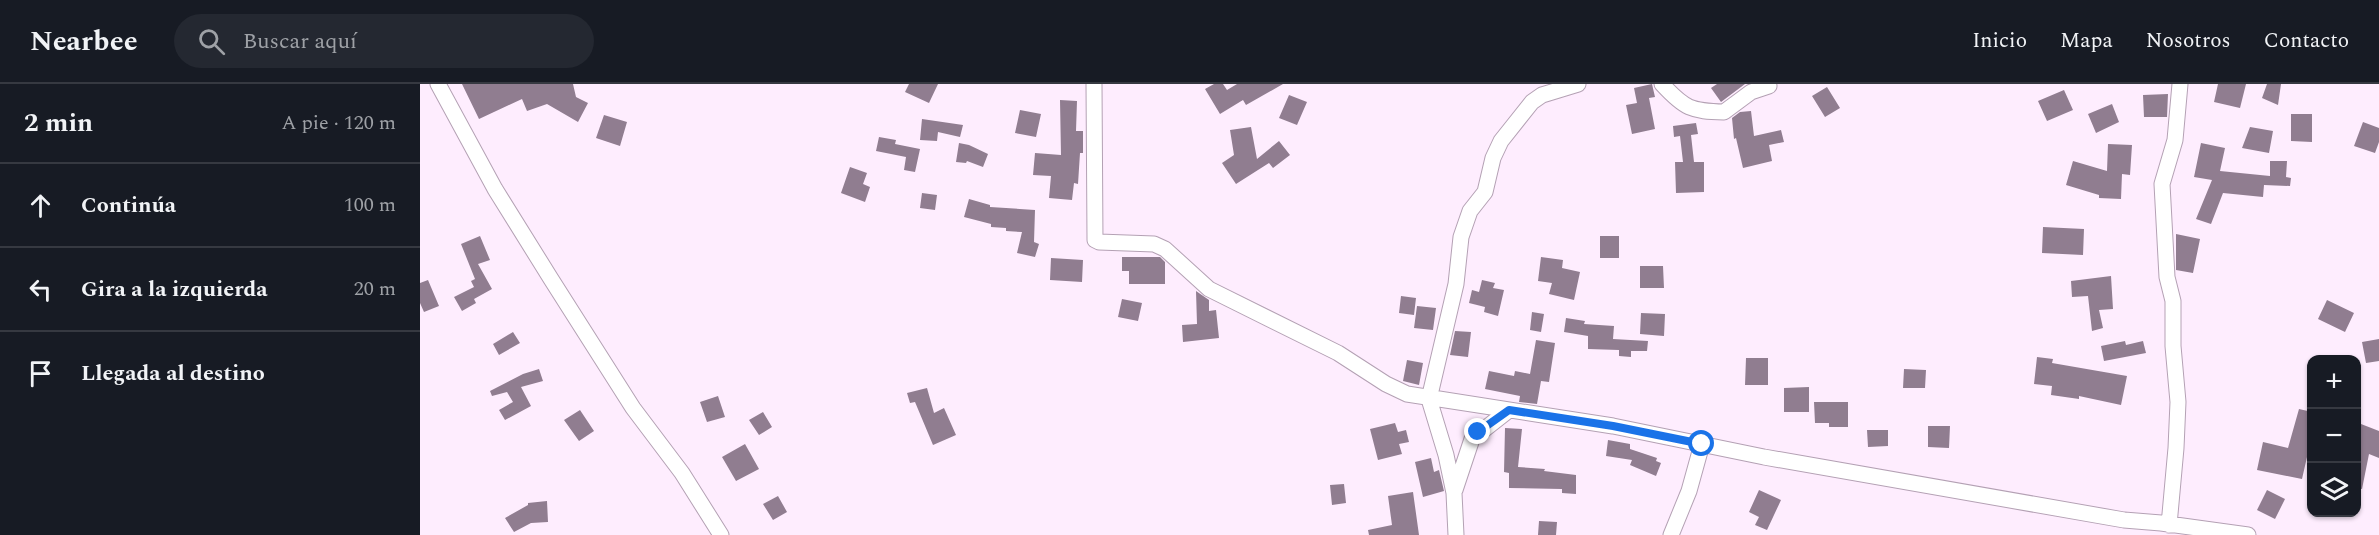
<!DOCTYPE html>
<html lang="es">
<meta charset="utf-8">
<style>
:root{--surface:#171b24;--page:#242831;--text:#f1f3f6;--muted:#9ea1a6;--line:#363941}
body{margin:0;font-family:Spectral,serif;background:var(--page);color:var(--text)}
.controls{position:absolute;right:18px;bottom:18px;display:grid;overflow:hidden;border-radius:12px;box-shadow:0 2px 4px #0004}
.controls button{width:54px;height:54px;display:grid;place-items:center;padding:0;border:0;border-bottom:2px solid var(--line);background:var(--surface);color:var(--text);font:30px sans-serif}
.stop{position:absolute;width:18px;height:18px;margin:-14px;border:4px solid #1a73e8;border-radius:50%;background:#fff}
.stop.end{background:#1a73e8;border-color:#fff;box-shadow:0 2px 6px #0008}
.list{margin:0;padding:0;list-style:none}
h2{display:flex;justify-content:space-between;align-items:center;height:78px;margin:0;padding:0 24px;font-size:26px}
h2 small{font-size:20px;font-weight:400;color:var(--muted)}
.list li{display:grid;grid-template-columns:39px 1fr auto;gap:18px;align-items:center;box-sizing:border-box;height:84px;padding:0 24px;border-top:2px solid var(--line)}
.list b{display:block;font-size:22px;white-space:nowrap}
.list em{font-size:20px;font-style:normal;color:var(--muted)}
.icon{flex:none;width:33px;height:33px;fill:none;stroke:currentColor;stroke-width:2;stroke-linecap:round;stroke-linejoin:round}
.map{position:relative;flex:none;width:1959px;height:451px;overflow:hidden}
header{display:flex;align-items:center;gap:36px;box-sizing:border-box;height:84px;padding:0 30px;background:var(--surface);border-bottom:2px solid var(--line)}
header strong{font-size:28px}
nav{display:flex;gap:33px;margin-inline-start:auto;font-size:21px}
.search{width:420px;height:54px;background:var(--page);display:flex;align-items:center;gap:15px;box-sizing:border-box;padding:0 21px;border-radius:33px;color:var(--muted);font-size:22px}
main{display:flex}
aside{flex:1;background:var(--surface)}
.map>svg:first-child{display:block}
.building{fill:#907d90}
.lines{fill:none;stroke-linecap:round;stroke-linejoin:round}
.street-casing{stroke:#b4a1b4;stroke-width:17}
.street{stroke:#fff;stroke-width:15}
.route{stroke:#1a73e8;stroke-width:8}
</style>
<header>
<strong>Nearbee</strong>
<div class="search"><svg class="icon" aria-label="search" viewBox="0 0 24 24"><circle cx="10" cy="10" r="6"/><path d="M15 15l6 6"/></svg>Buscar aquí</div>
<nav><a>Inicio</a><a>Mapa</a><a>Nosotros</a><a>Contacto</a></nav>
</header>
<main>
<aside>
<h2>2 min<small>A pie · 120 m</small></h2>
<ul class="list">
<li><svg class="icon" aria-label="ahead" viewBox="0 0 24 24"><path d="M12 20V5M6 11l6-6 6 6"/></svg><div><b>Continúa</b></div><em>100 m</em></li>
<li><svg class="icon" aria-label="left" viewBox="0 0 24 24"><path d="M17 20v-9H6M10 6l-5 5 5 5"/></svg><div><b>Gira a la izquierda</b></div><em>20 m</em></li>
<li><svg class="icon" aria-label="arrive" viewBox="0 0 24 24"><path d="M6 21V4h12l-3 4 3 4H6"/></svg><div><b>Llegada al destino</b></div></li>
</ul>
</aside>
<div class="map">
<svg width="1959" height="451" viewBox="0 0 1959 451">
<rect width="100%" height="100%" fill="#feedfe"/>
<!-- building -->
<path class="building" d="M42 0H153L156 13 168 19 158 38 127 20 107 27 102 15 59 35Z
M489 0H518L509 19 485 8Z
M794 0H803L807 6 817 0H863L826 21 823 16 800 30 785 5Z
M1232 0 1235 13 1229 14 1235 45 1212 50 1206 21 1217 19 1214 4Z
M1297 0H1325L1301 18 1291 4Z
M1798 0H1826L1820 24 1794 18Z
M1847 0H1861L1858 21 1842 14Z
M1407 3 1420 24 1405 33 1392 12Z
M1644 6 1653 26 1627 37 1618 17Z
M1748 10 1747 33H1724L1723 11Z
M869 11 887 18 877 41 859 34Z
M640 16 657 17 656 47H663V69H660L658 100 654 99 652 116 629 114 631 92 613 91 615 69 641 71Z
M1692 20 1699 38 1676 49 1668 30Z
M600 26 621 30 616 53 595 49Z
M1331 27 1334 52 1361 46 1364 58 1349 61 1352 77 1323 84 1316 54 1314 55 1312 34 1320 28Z
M1871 30H1892V58L1871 57Z
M184 31 207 38 200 62 176 54Z
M502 35 543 41 540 53 518 48 517 57 500 56Z
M1943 38 1959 44V58L1955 69 1934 62Z
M1276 39 1278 50 1271 51 1274 78H1284V108L1256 109 1255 78H1263L1260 52 1254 53 1253 42Z
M831 43 837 75 859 57 870 71 853 84 849 79 816 100 802 79 814 71 810 46Z
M1830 43 1853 47 1849 69 1822 64Z
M459 53 476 56 475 60 500 65 495 88 484 86 486 73 456 67Z
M539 59 549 61 568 70 563 83 547 77 546 79 536 78Z
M1781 59 1805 64 1800 87 1850 92V77H1867L1866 93 1871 94 1870 102 1844 101 1843 113 1803 109 1791 140 1776 135 1792 96 1774 93Z
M1688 60 1712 61 1710 91 1702 90 1701 115 1679 114V111L1646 101 1653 77 1687 87Z
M430 83 447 89 443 100 450 103 445 118 421 109Z
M502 109 517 111 515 126 500 124Z
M549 115 570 121V123L615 126 614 158 619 160 615 173 597 169 602 148 586 147V144L571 143V140L544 133Z
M1623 143 1664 145 1663 171 1622 169Z
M1756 150 1780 155 1773 189 1756 186Z
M60 152 70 176 58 180 72 205 54 215 56 219 42 227 34 213 54 203 51 197 55 195 41 160Z
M1180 152H1199V174H1180Z
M702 173H740L745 178V200H709V187H702Z
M1121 173 1143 176 1142 184 1160 188 1154 216 1129 210 1132 199 1118 197Z
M631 174 663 176 662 198 630 196Z
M1220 182H1243L1244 204H1220Z
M1691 192 1693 225 1679 226 1683 244 1672 247 1668 212 1652 213 1651 197Z
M8 196 19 222 4 228 0 219V199Z
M1062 196 1075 199 1073 204 1084 206 1078 232 1064 228 1065 223 1049 219 1052 206 1059 208Z
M776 207 789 216V227L796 226 799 254 763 258 762 241 777 240Z
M981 212 996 214 994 231 979 229Z
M702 215 722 219 718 237 698 233Z
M1907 216 1934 229 1925 248 1898 235Z
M997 222 1016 224 1013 246 994 244Z
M1112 228 1124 230 1121 248 1110 246Z
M1221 229 1245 230 1244 252 1220 250Z
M1146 234 1165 237 1164 240 1194 242 1193 255 1228 257 1227 267H1211V273L1199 272V266L1168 265V252L1144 248Z
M1035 247 1051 248 1048 273 1030 271Z
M93 248 100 259 79 271 73 260Z
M1959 255V277L1946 279 1942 258Z
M1116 256 1135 259 1129 298 1121 297 1117 320 1099 318 1100 312 1065 305 1069 287 1094 292 1095 287 1110 290Z
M1705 257 1706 261 1723 257 1726 269 1684 277 1681 262Z
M1617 273 1633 275 1632 279 1707 292 1701 321 1659 312V315L1631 311 1632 302 1614 300Z
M1326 274H1348V301H1325Z
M987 276 1003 279 999 301 983 297Z
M119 285 123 297 101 303 111 322 85 336 79 326 93 318 87 308 72 312 70 307 103 290Z
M1484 285 1506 286 1505 304H1483Z
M1389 303V328H1364V304Z
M507 304 514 329 524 324 536 351 513 361 495 318 490 319 487 309Z
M298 312 305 333 287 338 280 318Z
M1394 318H1428V343H1409V339H1395Z
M1879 325 1892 328V351L1882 395 1837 386 1843 358 1868 364Z
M160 326 174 347 159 357 144 336Z
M343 328 352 343 339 351 329 336Z
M975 339 978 348 986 346 989 358 979 360 982 370 958 376 950 345Z
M1941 340 1959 347V374L1949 370 1942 405 1936 404V353Z
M1508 342H1530L1529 364 1508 363Z
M1085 344 1102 345 1098 383 1125 385 1124 387 1156 391V410L1142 409V405L1089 404V389L1084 388Z
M1447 346H1468V362L1448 363Z
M1188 356 1210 360V365L1237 374 1236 377 1241 379 1236 392 1210 381 1212 376 1186 372Z
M325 360 339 385 316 397 302 373Z
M1011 374 1014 388 1019 386 1024 407 1003 413 995 378Z
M924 400 926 419 912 421 910 401Z
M1339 406 1361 416 1347 446 1335 441 1339 433 1329 428Z
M1847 406 1865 415 1855 435 1837 426Z
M993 408 999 451H949L948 446 972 441 968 412Z
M358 412 367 428 353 436 343 420Z
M127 417 128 438 111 439 94 448 85 434 108 421V419Z
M1119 437 1137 438 1136 451H1118Z"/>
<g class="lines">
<!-- street casing -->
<g class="street-casing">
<path id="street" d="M18 0 75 105 131 195 213 324 262 389 301 451
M674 0 675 156 679 158 734 160 745 165 789 205 918 269 966 300 987 310 1193 342 1344 373 1704 436 1741 439 1828 451
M1242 0C1265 25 1271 27 1304 28L1331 8 1349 2
M1035 406 1052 355 1089 326
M1749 441 1756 364 1758 318 1753 262V217L1747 193 1742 100 1755 56 1760 0
M1036 451 1034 409 1026 371 1009 315 1036 200 1041 153 1050 127 1065 108 1073 74 1081 57 1112 18 1122 11 1158 0
M1251 451 1269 407 1282 360"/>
</g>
<!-- street -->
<use href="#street" class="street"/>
</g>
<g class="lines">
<!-- route -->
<path class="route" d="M1058 348 1089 326 1193 342 1282 360"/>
</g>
</svg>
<div class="controls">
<button>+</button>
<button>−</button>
<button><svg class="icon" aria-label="layers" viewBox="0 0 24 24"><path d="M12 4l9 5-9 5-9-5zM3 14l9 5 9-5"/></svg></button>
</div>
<div class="stop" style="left:1282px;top:360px"></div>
<div class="stop end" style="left:1058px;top:348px"></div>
</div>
</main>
